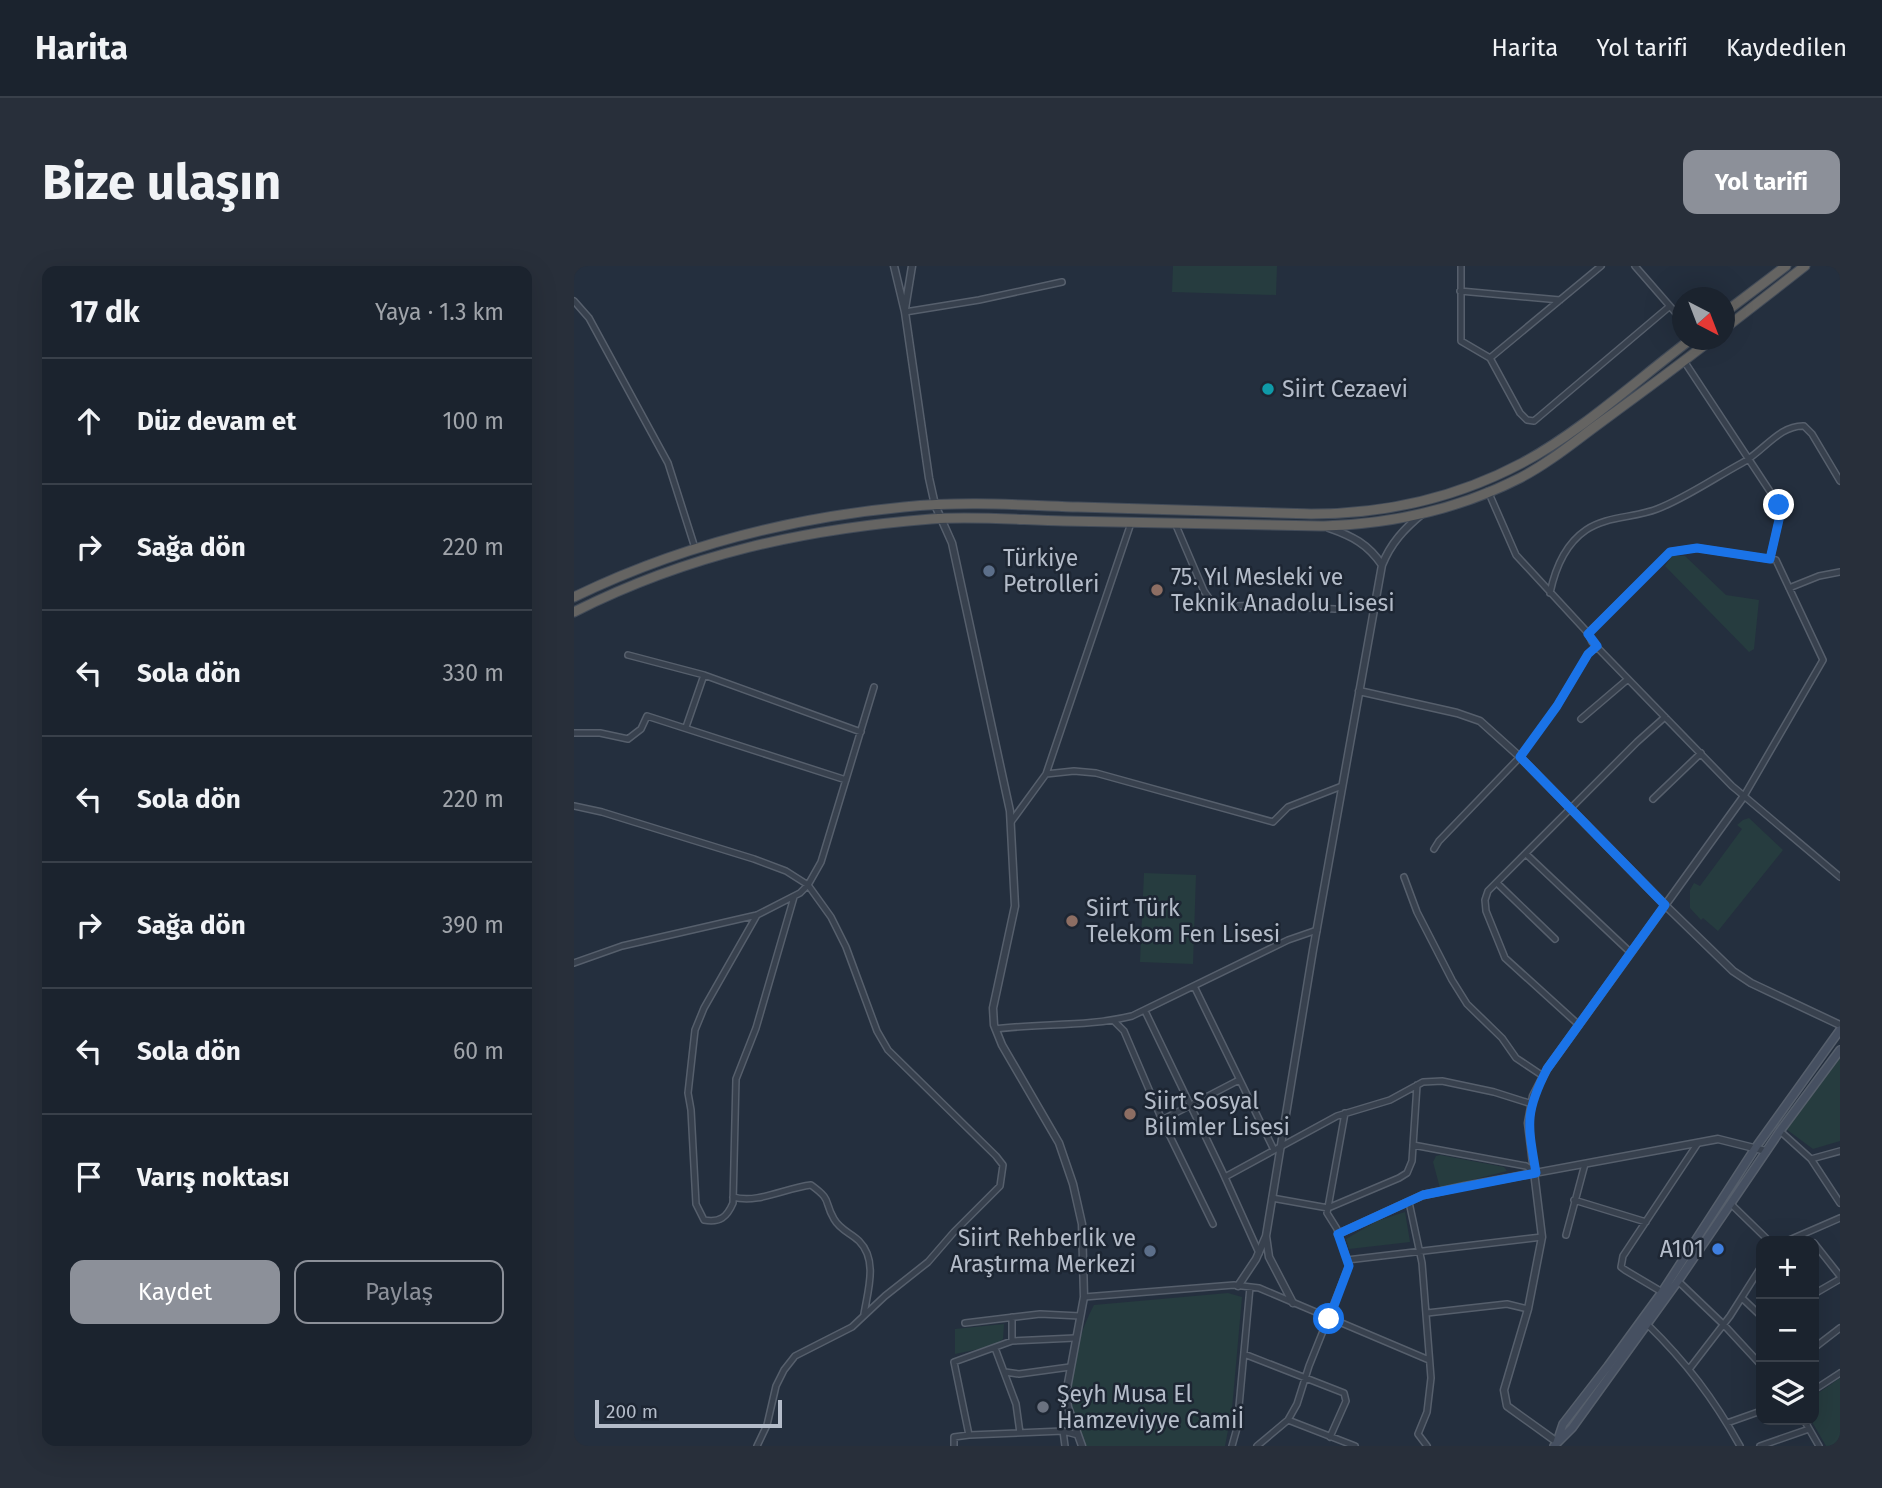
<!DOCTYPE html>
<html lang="tr">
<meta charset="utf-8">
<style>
:root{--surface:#1b232e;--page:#282f3a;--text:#f1f3f6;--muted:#a0a4aa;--line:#39404a;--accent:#8c9099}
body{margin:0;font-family:"Fira Sans",sans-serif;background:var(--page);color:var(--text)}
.controls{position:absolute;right:21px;bottom:21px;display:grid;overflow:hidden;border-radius:14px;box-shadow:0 7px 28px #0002}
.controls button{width:63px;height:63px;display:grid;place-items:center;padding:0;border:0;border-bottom:2px solid var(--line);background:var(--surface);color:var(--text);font:35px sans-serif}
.compass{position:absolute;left:1098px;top:21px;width:63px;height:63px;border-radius:50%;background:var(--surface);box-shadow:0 7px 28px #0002;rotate:138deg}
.scale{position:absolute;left:21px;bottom:18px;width:187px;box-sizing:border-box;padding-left:7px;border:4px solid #b4bcc9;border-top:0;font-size:19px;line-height:24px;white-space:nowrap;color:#b4bcc9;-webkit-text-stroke:5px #1d2633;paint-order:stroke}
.stop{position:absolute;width:21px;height:21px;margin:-16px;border:5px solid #1a73e8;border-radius:50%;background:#fff}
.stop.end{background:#1a73e8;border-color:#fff;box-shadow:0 2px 7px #0008}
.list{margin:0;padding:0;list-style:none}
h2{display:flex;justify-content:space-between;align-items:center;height:91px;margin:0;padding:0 28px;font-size:30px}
h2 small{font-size:23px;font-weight:400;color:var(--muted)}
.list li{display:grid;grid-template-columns:46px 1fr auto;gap:21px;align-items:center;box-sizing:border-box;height:126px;padding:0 28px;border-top:2px solid var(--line)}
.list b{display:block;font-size:26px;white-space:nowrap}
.list em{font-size:23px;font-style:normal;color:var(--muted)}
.actions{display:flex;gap:14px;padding:21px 28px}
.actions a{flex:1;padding:16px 0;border:2px solid var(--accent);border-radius:14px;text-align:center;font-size:24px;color:var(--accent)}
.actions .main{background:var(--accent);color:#fff}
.icon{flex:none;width:38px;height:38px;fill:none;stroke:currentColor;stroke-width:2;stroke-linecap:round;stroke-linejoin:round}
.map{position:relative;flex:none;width:1266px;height:1180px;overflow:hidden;border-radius:14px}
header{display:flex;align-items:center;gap:42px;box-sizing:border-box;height:98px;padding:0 35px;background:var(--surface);border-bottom:2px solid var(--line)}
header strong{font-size:33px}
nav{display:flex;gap:38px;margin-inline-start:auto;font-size:24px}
.intro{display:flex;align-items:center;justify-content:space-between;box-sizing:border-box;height:168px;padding:0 42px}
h1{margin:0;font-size:49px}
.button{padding:18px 32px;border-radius:14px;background:var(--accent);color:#fff;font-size:24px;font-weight:700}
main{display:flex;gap:42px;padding:0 42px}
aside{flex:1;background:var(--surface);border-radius:14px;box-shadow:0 7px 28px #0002}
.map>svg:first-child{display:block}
.green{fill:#263c3f}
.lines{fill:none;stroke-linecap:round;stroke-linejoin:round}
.minor-casing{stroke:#565f6c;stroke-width:8}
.tertiary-casing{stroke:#565f6c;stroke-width:9}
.secondary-casing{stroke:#565f6c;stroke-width:10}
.trunk-casing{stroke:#434c59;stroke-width:11}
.minor{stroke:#38414e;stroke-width:5}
.tertiary{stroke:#38414e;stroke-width:6}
.secondary{stroke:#465061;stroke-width:7}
.trunk{stroke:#656462;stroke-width:9}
.route{stroke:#1a73e8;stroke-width:9}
.culture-dot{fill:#0f9aa8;stroke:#1d2633;stroke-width:2.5}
.service-dot{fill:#5c6f8a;stroke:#1d2633;stroke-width:2.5}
.education-dot{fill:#8d6e63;stroke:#1d2633;stroke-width:2.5}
.shop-dot{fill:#3f7fe0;stroke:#1d2633;stroke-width:2.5}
.worship-dot{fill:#6b7280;stroke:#1d2633;stroke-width:2.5}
.labels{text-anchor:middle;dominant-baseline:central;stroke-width:5;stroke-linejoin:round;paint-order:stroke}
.poi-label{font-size:23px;fill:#b4bcc9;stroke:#1d2633;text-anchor:start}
</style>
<header>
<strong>Harita</strong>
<nav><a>Harita</a><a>Yol tarifi</a><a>Kaydedilen</a></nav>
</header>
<div class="intro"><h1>Bize ulaşın</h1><a class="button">Yol tarifi</a></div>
<main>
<aside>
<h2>17 dk<small>Yaya · 1.3 km</small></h2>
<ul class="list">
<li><svg class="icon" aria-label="ahead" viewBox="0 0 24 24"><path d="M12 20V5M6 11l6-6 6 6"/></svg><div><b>Düz devam et</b></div><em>100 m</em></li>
<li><svg class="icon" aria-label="right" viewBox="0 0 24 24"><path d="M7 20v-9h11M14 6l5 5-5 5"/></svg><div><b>Sağa dön</b></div><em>220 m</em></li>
<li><svg class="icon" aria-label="left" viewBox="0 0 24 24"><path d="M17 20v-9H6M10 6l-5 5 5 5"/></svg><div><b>Sola dön</b></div><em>330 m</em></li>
<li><svg class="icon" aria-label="left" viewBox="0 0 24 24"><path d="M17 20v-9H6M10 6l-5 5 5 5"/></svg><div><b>Sola dön</b></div><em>220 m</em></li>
<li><svg class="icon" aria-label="right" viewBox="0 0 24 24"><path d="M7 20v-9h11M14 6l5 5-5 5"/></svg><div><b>Sağa dön</b></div><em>390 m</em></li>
<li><svg class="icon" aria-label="left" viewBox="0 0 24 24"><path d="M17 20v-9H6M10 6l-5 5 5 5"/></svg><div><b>Sola dön</b></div><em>60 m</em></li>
<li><svg class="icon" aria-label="arrive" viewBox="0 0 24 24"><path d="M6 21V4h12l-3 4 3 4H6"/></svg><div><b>Varış noktası</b></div></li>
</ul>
<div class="actions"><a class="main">Kaydet</a><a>Paylaş</a></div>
</aside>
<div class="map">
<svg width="1266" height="1180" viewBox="0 0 1266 1180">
<rect width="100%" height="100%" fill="#242f3e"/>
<!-- green -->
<path class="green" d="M599 0H703L702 29 598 26Z
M1098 290H1111L1152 329 1185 334 1180 383 1175 386 1091 300Z
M1175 552 1209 584 1144 665 1129 652 1127 654 1116 642V624L1120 617 1126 620 1168 563 1163 559 1169 554Z
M570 607 622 609 619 698 566 696Z
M1266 790V875L1239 883 1212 863 1260 794Z
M866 889 930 901 933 905 866 922 859 896 862 890Z
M831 946 836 976 775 983 772 973 803 955Z
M654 1027 668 1031 658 1143 651 1180H510C503 1166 494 1143 495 1128 497 1098 506 1065 520 1039Z
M430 1058 429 1073 420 1080 381 1088V1063Z
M1266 1112V1180H1252L1237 1154H1240V1130Z"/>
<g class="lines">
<!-- minor casing -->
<g class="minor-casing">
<path id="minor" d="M887 0V75L916 92 946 147 953 154 960 155 1096 40
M1061 0 1108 54
M886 25 986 34
M0 35 15 52 94 197 121 282
M331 46 405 34 488 16
M916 92 1027 0
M1110 95 1205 239 1207 245 1196 293
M914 225 942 289 1014 367
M601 257 630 325 641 341 684 339 761 343
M1215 322 1245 310 1266 306
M976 327C981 303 990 279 1012 264 1032 250 1060 252 1083 243 1110 233 1142 211 1168 197 1189 186 1205 159 1230 160L1238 168 1266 215
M54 389 130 409 287 466
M1007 453 1054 413
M112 461 130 409
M0 467H26L54 473 67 463 73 450 272 514
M472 508 557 257
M1170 530 1249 394 1202 294 1123 282 1096 286 1014 367 1018 376 1158 520 1170 530 1266 611
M1079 533 1127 487
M0 540 28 546 180 593 212 605 234 619 257 651 272 681 303 765 314 784 422 890 429 899 426 920 380 966 354 996 311 1030 278 1061 221 1090 210 1104 202 1120 193 1159 183 1180
M437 556 472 508 500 505 522 507 699 556 714 541 768 520
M860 583 865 575 946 491 983 440 1014 388 1023 380
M952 588 1056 686
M830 611 843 646 878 714 893 738 928 772 942 792 969 810
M923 617 981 673
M183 649 130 742 121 764 114 827 117 844 122 938 130 954C146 957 153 951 159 937L162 813 182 762 220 631
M0 697 48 680 183 649 226 627 234 619 247 596 300 421
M620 720 700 884
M571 745 649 907 685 987
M539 754 550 765 588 854 639 958
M1005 759 931 692 912 645 911 634 914 625 1063 476 1091 451
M422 763C468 757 513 761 558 750L714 674 743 664
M588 854 665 814
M1206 865 1237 893 1266 937
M839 879 952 900 961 906
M1237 893 1266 885
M651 911 763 850 816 834 849 816 868 815 920 826 958 838
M159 931C184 938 211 922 237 919 259 935 249 934 260 953 266 964 277 967 285 975 304 994 294 1024 290 1048
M698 932 754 942 825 912 833 907 838 895 843 819
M1000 934 1072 956
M835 936 848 997 857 1112 853 1146 844 1168 853 1180
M1157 938 1195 975
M992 969 1011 898
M1213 975 1266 952
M1240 977 1266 1010
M773 994 968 971
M1104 1015 1150 1059 1187 1099
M1088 1026 1051 1004 1047 1001 1049 990 1124 877
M1240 1028 1266 1013
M510 1031 660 1019 685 1022 855 1094
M1168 1032 1187 1050
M853 1047 933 1038 954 1043
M438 1051V1075
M391 1057 466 1048 506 1050
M1073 1058C1112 1096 1140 1133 1166 1180
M421 1082 442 1138 446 1167
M1240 1082 1266 1062
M670 1088 770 1127 772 1135 756 1171
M1116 1102 1156 1050 1187 1001
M431 1106 445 1108 496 1101
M1240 1124 1266 1107
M714 1154 781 1180
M1230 1154 1245 1180
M1153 1157 1187 1145
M489 1165 491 1180
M395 1169 489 1165 504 1169
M380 1180V1171L395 1169 380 1096 438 1075 501 1072
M658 1180 663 1162 676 1021
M683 1180 714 1154 723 1138 735 1100 775 1000 763 963 753 947 771 847
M1186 1180 1235 1163"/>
</g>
<!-- tertiary casing -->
<g class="tertiary-casing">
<path id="tertiary" d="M320 0 331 46 355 212 361 239 378 277 436 545 441 640 419 742 420 759 428 779 485 877 499 918 508 958 510 1031 492 1128 494 1141 508 1180
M331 43 338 0
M755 262C778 270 794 278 808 299 817 277 830 263 848 248
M785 425 883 447 906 455 946 491 1091 639 1159 705 1177 717 1266 759
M764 968 849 929 891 920 1144 873 1192 885
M692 970 739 684 808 299
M664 1020 682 993 692 970 695 991 719 1037
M983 1176 933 1140 930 1124 954 1043 968 971 954 857 959 830 973 803 1170 530"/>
</g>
<!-- secondary casing -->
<g class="secondary-casing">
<path id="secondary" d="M983 1176 989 1158 1034 1100 1088 1026 1182 881 1266 764
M980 1180 998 1162 1104 1015 1206 865 1266 784"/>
</g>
<!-- trunk casing -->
<g class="trunk-casing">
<path id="trunk" d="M1150 47 1212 0
M1150 63 1231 0
M0 331C103 281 215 252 330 241 388 235 446 239 504 241 581 243 659 246 737 248 810 248 882 232 948 197 1005 167 1064 113 1116 74
M0 346C115 288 230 263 357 253 400 250 446 254 490 255 576 257 663 259 750 260 817 258 885 243 946 212 975 197 1000 176 1026 157 1063 130 1101 102 1137 74"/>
</g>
<!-- minor -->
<use href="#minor" class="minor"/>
<!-- tertiary -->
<use href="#tertiary" class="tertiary"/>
<!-- secondary -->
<use href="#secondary" class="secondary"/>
<!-- trunk -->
<use href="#trunk" class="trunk"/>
</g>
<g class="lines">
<!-- route -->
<path class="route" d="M755 1053 775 1000 764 968 849 929 962 907C954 859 950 848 973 803L1091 639 946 491 983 440 1014 388 1023 380 1014 368 1096 286 1123 282 1196 293 1207 245 1205 239"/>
</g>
<!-- markers -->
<circle class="culture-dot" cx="694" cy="123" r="7"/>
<g class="service-dot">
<circle cx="415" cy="305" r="7"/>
<circle cx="576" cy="985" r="7"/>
</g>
<g class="education-dot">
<circle cx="583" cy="324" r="7"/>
<circle cx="498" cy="655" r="7"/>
<circle cx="556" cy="848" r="7"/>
</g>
<circle class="shop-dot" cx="1144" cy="983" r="7"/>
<circle class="worship-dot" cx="469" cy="1141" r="7"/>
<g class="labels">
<!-- poi labels -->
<g class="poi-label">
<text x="708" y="123">Siirt Cezaevi</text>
<text x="429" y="292">Türkiye<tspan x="429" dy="26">Petrolleri</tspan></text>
<text x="597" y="311">75. Yıl Mesleki ve<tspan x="597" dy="26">Teknik Anadolu Lisesi</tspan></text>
<text x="512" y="642">Siirt Türk<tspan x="512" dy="26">Telekom Fen Lisesi</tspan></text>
<text x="570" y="835">Siirt Sosyal<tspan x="570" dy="26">Bilimler Lisesi</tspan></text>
<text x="562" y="972" text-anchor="end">Siirt Rehberlik ve<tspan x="562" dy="26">Araştırma Merkezi</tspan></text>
<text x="1130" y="983" text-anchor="end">A101</text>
<text x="483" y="1128">Şeyh Musa El<tspan x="483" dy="26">Hamzeviyye Camiİ</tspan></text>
</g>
</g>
</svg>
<div class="controls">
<button>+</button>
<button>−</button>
<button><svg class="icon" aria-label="layers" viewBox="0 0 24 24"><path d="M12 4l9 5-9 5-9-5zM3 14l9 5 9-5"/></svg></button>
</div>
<svg class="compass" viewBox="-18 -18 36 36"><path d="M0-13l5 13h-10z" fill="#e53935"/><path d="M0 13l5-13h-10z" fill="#a0a4aa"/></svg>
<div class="scale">200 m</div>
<div class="stop" style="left:755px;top:1053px"></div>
<div class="stop end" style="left:1205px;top:239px"></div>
</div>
</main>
